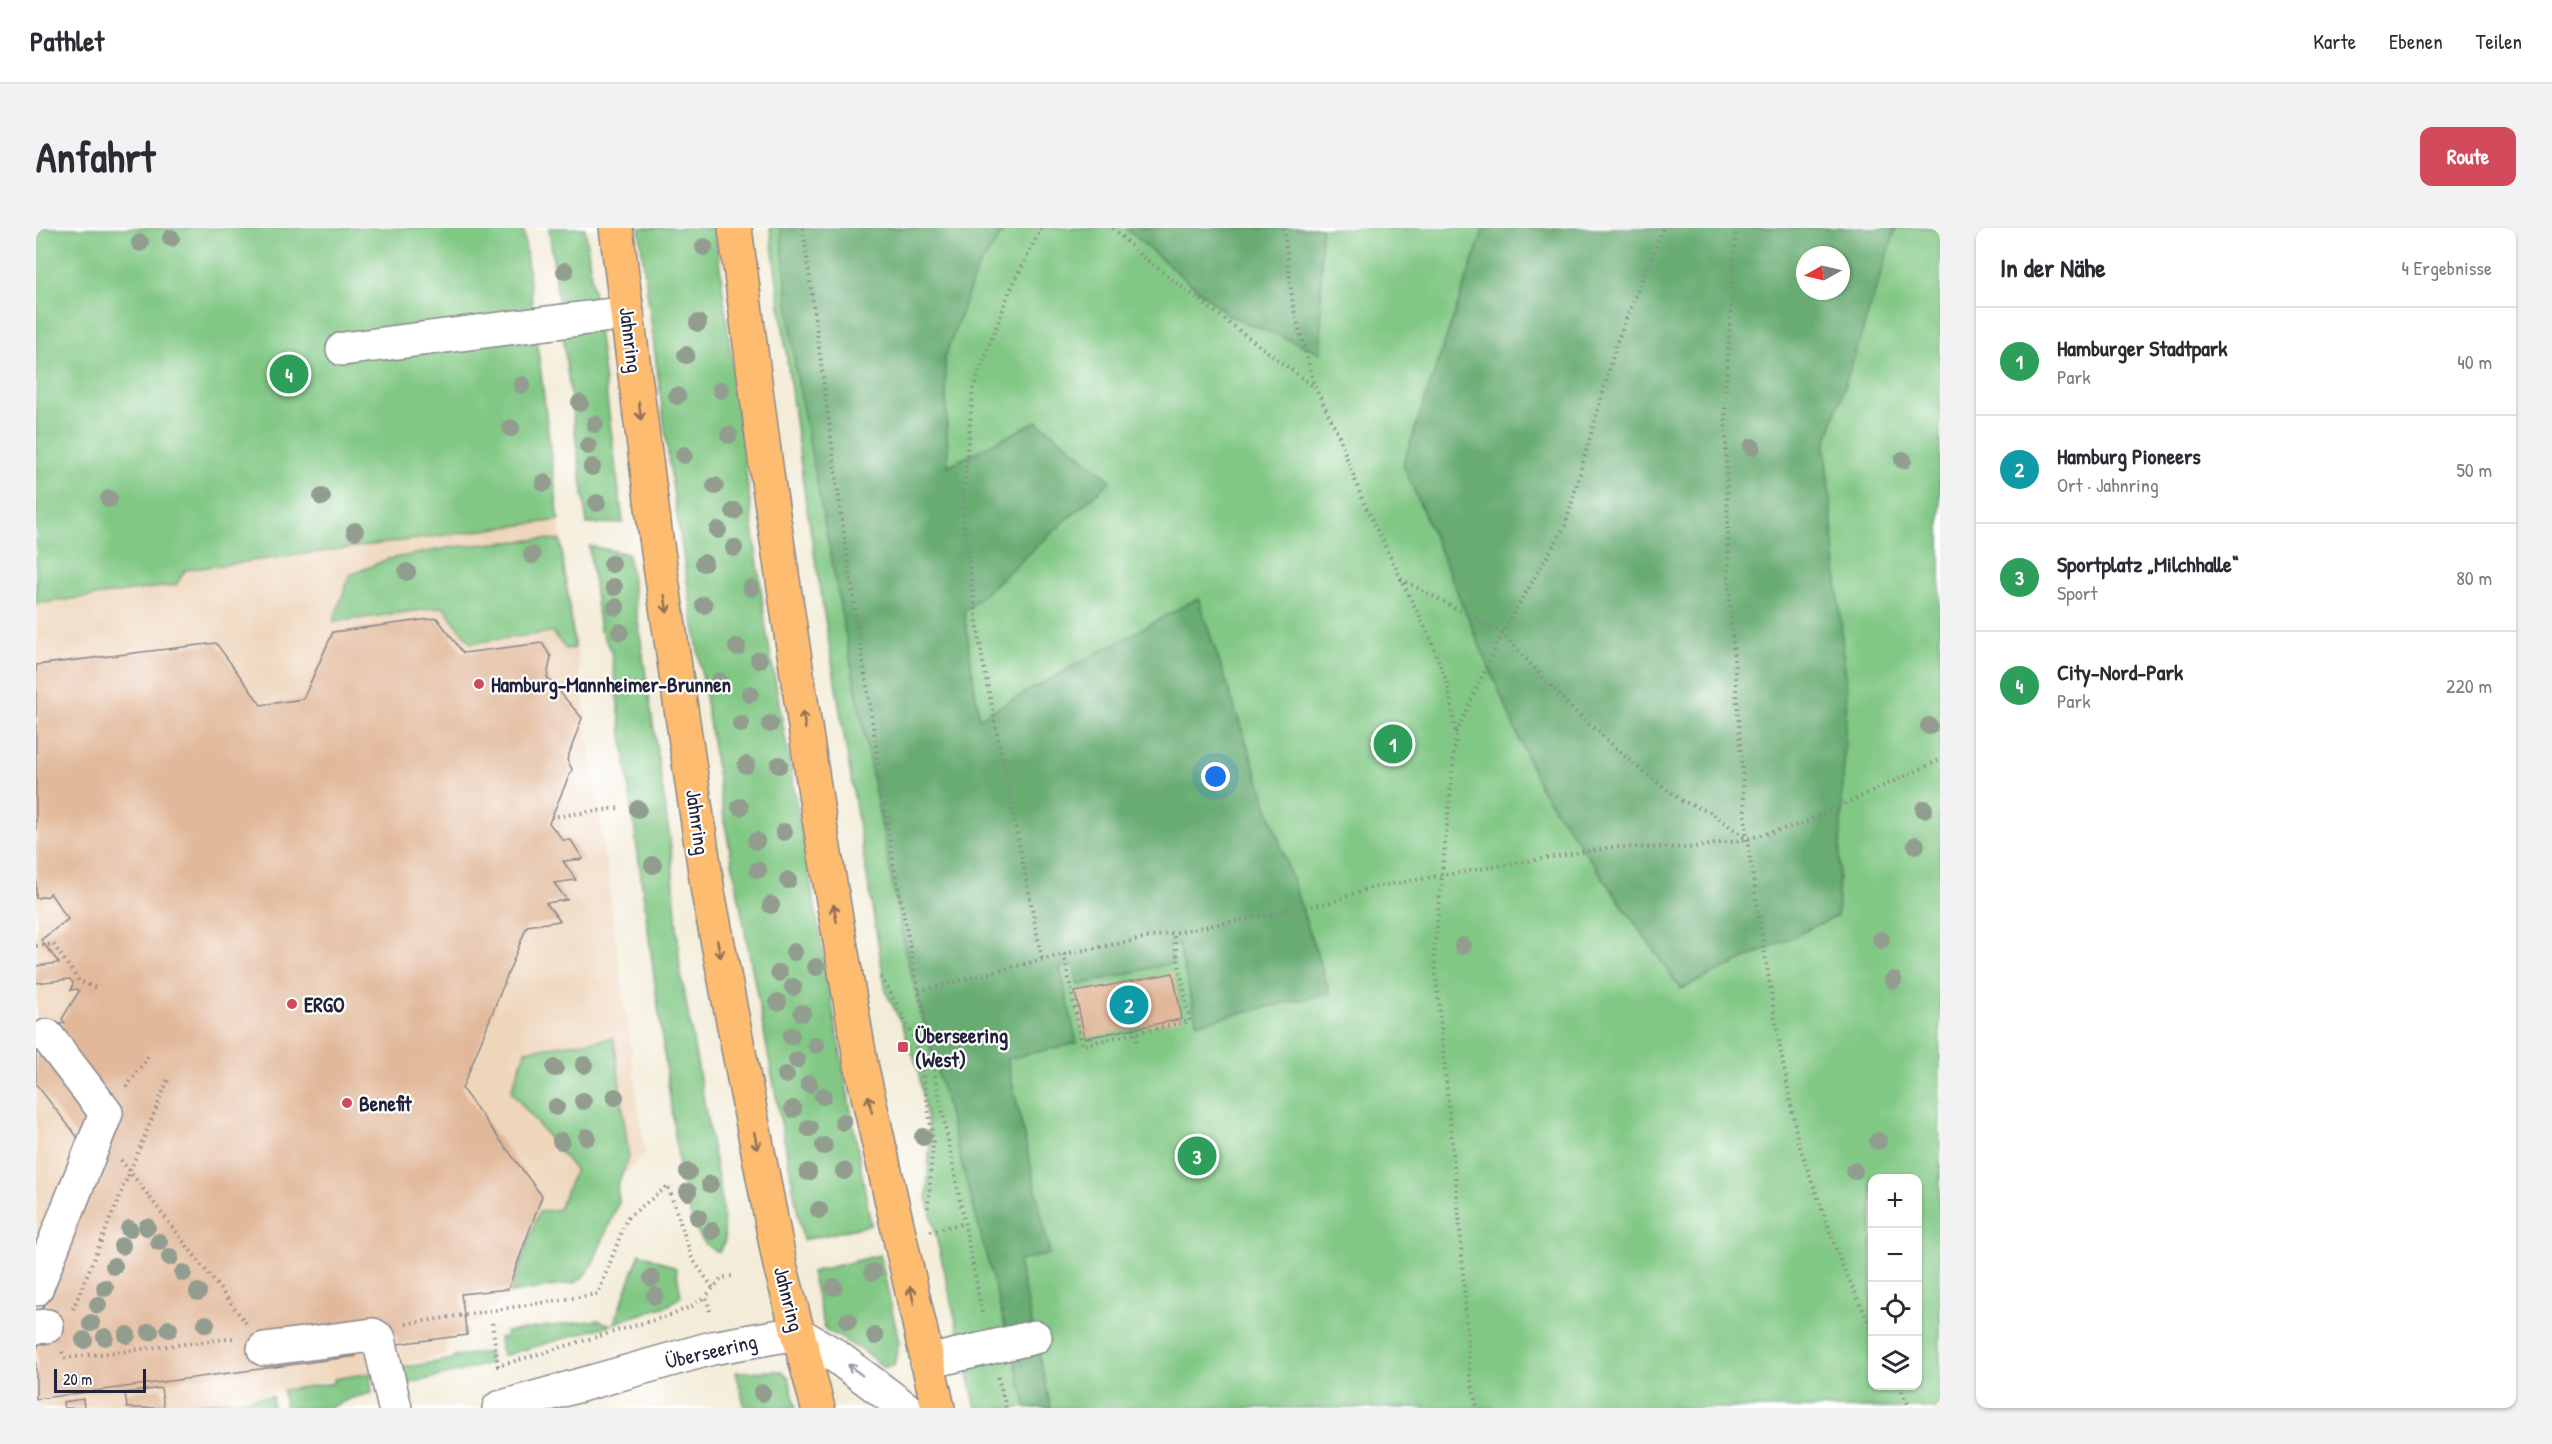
<!DOCTYPE html>
<html lang="de">
<meta charset="utf-8">
<style>
:root{--surface:#fff;--page:#f2f2f3;--text:#2b2b33;--muted:#7c7c81;--line:#e1e1e2;--accent:#d1495b}
body{margin:0;font-family:"Patrick Hand",sans-serif;background:var(--page);color:var(--text)}
.controls{position:absolute;right:18px;bottom:18px;display:grid;overflow:hidden;border-radius:12px;box-shadow:0 2px 4px #0004}
.controls button{width:54px;height:54px;display:grid;place-items:center;padding:0;border:0;border-bottom:2px solid var(--line);background:var(--surface);color:var(--text);font:30px sans-serif}
.compass{position:absolute;left:1760px;top:18px;width:54px;height:54px;border-radius:50%;background:var(--surface);box-shadow:0 2px 4px #0004;rotate:262deg}
.scale{position:absolute;left:18px;bottom:15px;width:92px;box-sizing:border-box;padding-left:6px;border:3px solid #22223b;border-top:0;font-size:16px;line-height:21px;white-space:nowrap;color:#22223b;-webkit-text-stroke:4px #fff;paint-order:stroke}
.you{position:absolute;left:1180px;top:549px;width:21px;height:21px;margin:-15px;border:4px solid #fff;border-radius:50%;background:#1a73e8;box-shadow:0 0 0 9px #1a73e833}
.badge{display:grid;place-items:center;width:39px;height:39px;border-radius:50%;background:var(--accent);color:#fff;font-size:20px;font-weight:700}
.pin{position:absolute;translate:-50% -50%;border:3px solid #fff;box-shadow:0 2px 6px #0006}
.list{margin:0;padding:0;list-style:none}
h2{display:flex;justify-content:space-between;align-items:center;height:78px;margin:0;padding:0 24px;font-size:26px}
h2 small{font-size:20px;font-weight:400;color:var(--muted)}
.list li{display:grid;grid-template-columns:39px 1fr auto;gap:18px;align-items:center;box-sizing:border-box;height:108px;padding:0 24px;border-top:2px solid var(--line)}
.list b{display:block;font-size:22px;white-space:nowrap}
.list p{margin:0;font-size:20px;white-space:nowrap;color:var(--muted)}
.list em{font-size:20px;font-style:normal;color:var(--muted)}
.icon{flex:none;width:33px;height:33px;fill:none;stroke:currentColor;stroke-width:2;stroke-linecap:round;stroke-linejoin:round}
.map{position:relative;flex:none;width:1904px;height:1180px;overflow:hidden;border-radius:12px}
header{display:flex;align-items:center;gap:36px;box-sizing:border-box;height:84px;padding:0 30px;background:var(--surface);border-bottom:2px solid var(--line)}
header strong{font-size:28px}
nav{display:flex;gap:33px;margin-inline-start:auto;font-size:21px}
.intro{display:flex;align-items:center;justify-content:space-between;box-sizing:border-box;height:144px;padding:0 36px}
h1{margin:0;font-size:42px}
.button{padding:15px 27px;border-radius:12px;background:var(--accent);color:#fff;font-size:21px;font-weight:700}
main{display:flex;gap:36px;padding:0 36px}
aside{flex:1;background:var(--surface);border-radius:12px;box-shadow:0 2px 4px #0004}
.map>svg:first-child{display:block}
.built{fill:#eed6bb}
.green{fill:#81c884;stroke:#527560;stroke-width:1.5;fill-rule:evenodd}
.forest{fill:#68ac72;stroke:#456756;stroke-width:1.5;fill-rule:evenodd}
.building{fill:#e1b899}
.lines{fill:none;stroke-linecap:round;stroke-linejoin:round}
.minor-casing{stroke:#8a878a;stroke-width:36}
.major-casing{stroke:#8a878a;stroke-width:36}
.path{stroke:#8a878a;stroke-width:4;stroke-dasharray:1.5 4.5;stroke-linecap:butt}
.minor{stroke:#fff;stroke-width:33}
.major{stroke:#fdbc6f;stroke-width:33}
.tree{fill:#929d90}
.oneway{stroke:#906f55}
.oneway2{stroke:#9c9ca7}
.poi-dot{fill:#d1495b;stroke:#fff;stroke-width:2}
.labels{text-anchor:middle;dominant-baseline:central;stroke-width:4.5;stroke-linejoin:round;paint-order:stroke}
.street-label{font-size:21px;fill:#22223b;stroke:#fff}
.poi-label{font-size:21px;font-weight:bold;fill:#22223b;stroke:#fff;text-anchor:start}
</style>
<header>
<strong>Pathlet</strong>
<nav><a>Karte</a><a>Ebenen</a><a>Teilen</a></nav>
</header>
<div class="intro"><h1>Anfahrt</h1><a class="button">Route</a></div>
<main>
<div class="map">
<svg width="1904" height="1180" viewBox="0 0 1904 1180">
<rect width="100%" height="100%" fill="#fff"/>
<filter id="ink" filterUnits="userSpaceOnUse"><feTurbulence type="fractalNoise" baseFrequency=".0167" numOctaves="2"/><feDisplacementMap in="SourceGraphic" scale="12" xChannelSelector="R" yChannelSelector="G"/><feConvolveMatrix kernelMatrix="1 2 1 2 8 2 1 2 1" color-interpolation-filters="sRGB"/></filter>
<filter id="wash" filterUnits="userSpaceOnUse"><feTurbulence type="fractalNoise" baseFrequency=".008" numOctaves="4" result="noise"/><feDisplacementMap in="SourceGraphic" scale="24" xChannelSelector="R" yChannelSelector="G"/><feGaussianBlur stdDeviation="1.35" result="paint"/><feColorMatrix in="noise" values="0 0 0 0 0 0 0 0 0 0 0 0 0 0 0 0 0 1.4 0 .05"/><feComposite in="paint" operator="in"/></filter>
<g filter="url(#wash)">
<rect width="100%" height="100%" fill="#f3ecd8"/>
<!-- built -->
<path class="built" d="M523 292 609 925 445 1093 429 1095 431 1107 409 1110 411 1127 207 1171 144 1180H0V362Z"/>
<!-- green -->
<path class="green" d="M0 0H487L523 292 149 342 140 357 0 376Z
M513 0H549L587 295 551 296Z
M603 0H679L730 401 835 997 767 1012 689 596 636 256Z
M734 0H1904V1180H940L891 969 894 908 882 841 867 799 850 764 769 269ZM1769 27H1805V63H1769ZM1836 950H1882V1158H1836Z
M506 311 524 312 539 420 530 421 516 404 435 415 407 379 297 394 314 347 352 331 417 319Z
M553 318 592 326 635 619 644 741 685 967 689 1013 683 1024C656 1016 650 968 644 945L575 422 564 402Z
M578 810 593 930 581 958 583 974 555 1039 545 1051 538 1055 474 1065 503 984 523 981 539 942 475 863 490 822Z
M604 1025 640 1040 645 1068 633 1077 578 1095Z
M844 1027 863 1114 858 1138 847 1139 829 1124 789 1101 775 1044Z
M562 1092 575 1097 466 1128 463 1110 470 1109 469 1104Z
M453 1124 454 1136 372 1156 365 1148 363 1140 417 1131 418 1128Z
M746 1143 753 1150 760 1180H709L700 1144Z
M334 1145 336 1165 316 1170 293 1180H249L247 1162 298 1155V1151Z
M236 1168 237 1180H157V1176Z"/>
<!-- forest -->
<path class="forest" d="M744 0H970L941 41 909 129 912 238 1001 193 1075 252 928 384 943 490 1162 370 1294 765 1161 795 1142 715 1133 717 1137 735 1042 757 1037 737 1024 740 1041 815 971 831 1014 1026 982 1033 1015 1180H991L870 727 760 145Z
M1089 0H1285V125L1192 87Z
M1448 0H1860L1789 218 1811 464 1801 688 1645 761 1504 560 1367 236ZM1769 27H1805V63H1769Z"/>
<g id="blocks">
<!-- building -->
<path class="building" d="M401 390 427 425 506 415 515 429 511 449 546 490 531 532 536 541 513 595 527 612H535L547 631 527 633 540 652 518 655 531 672 510 675 524 693 491 698 426 861 506 968 472 1061 425 1066 431 1107 361 1116 360 1109 318 1113 320 1128 0 1171V1124L13 1092 5 1084 70 922 42 910 0 856V800L29 795 26 791 43 763 41 761 35 762 37 755 34 751 0 755V738L23 735 5 712 32 691 14 665 12 668 0 670V437L180 415 225 477 267 471 297 404Z
M1137 745 1146 791 1049 810 1039 764Z
M125 1160 128 1180H91L89 1165Z
M47 1171 48 1180H28L27 1174Z"/>
</g>
</g>
<g filter="url(#ink)">
<use href="#blocks" fill-opacity="0" stroke="#8a878a" stroke-width="1.5"/>
<g class="lines">
<!-- minor casing -->
<g class="minor-casing">
<path id="minor" d="M307 121 591 85
M0 1061 70 885 11 808
M0 1099 11 1098
M228 1121 337 1107 343 1111 359 1180
M891 1134 999 1109
M463 1180 676 1120 761 1105 797 1126 869 1180"/>
</g>
<!-- major casing -->
<g class="major-casing">
<path id="major" d="M580 0 620 310 672 664 744 1037 782 1180
M699 0 731 246 782 585 825 836 902 1180"/>
</g>
<!-- path -->
<path class="path" d="M767 0 807 300 858 638 947 1089
M1005 0 973 65 937 161 926 281 945 424 1006 731
M1077 0 1104 27 1278 159
M1248 0 1257 78 1279 159 1302 206 1326 271 1394 410 1412 458 1420 506 1398 726 1424 999 1434 1147 1441 1180
M1700 0 1689 169 1693 363 1711 611 1741 803 1762 914 1804 1032 1836 1101
M1365 351 1466 405 1534 479 1605 542 1646 573 1674 584 1710 610
M1420 505 1466 405 1529 298 1581 114 1627 0
M515 589 583 580
M0 718 17 716 43 753 60 760
M1028 726 1046 817 1154 793 1137 705
M845 749 864 782 879 814 889 858 897 913 892 980
M883 763 1028 726 1292 675 1338 659 1575 619 1653 620 1711 611 1765 596 1904 532
M1098 800 1101 814
M883 834 896 831
M90 859 114 826
M85 932 210 1095
M894 1003 929 995
M37 1081 133 849
M674 1083 670 1068 686 1050 696 1048
M456 1095 462 1138 638 1086 656 1078 670 1068
M370 1096 562 1066 591 990 632 958 656 1030 677 1060
M26 1124 29 1130 199 1110
M962 1149 970 1180
M1863 1158 1874 1180"/>
<!-- minor -->
<use href="#minor" class="minor"/>
<!-- major -->
<use href="#major" class="major"/>
</g>
<!-- trees -->
<g class="tree">
<circle cx="135" cy="10" r="9"/>
<circle cx="104" cy="15" r="9"/>
<circle cx="668" cy="19" r="9"/>
<circle cx="529" cy="43" r="9"/>
<circle cx="662" cy="95" r="9"/>
<circle cx="650" cy="127" r="9"/>
<circle cx="486" cy="157" r="9"/>
<circle cx="685" cy="162" r="9"/>
<circle cx="641" cy="168" r="9"/>
<circle cx="544" cy="175" r="9"/>
<circle cx="559" cy="196" r="9"/>
<circle cx="475" cy="200" r="9"/>
<circle cx="693" cy="207" r="9"/>
<circle cx="552" cy="218" r="9"/>
<circle cx="1716" cy="219" r="9"/>
<circle cx="648" cy="227" r="9"/>
<circle cx="1867" cy="232" r="9"/>
<circle cx="556" cy="239" r="9"/>
<circle cx="508" cy="255" r="9"/>
<circle cx="679" cy="258" r="9"/>
<circle cx="286" cy="269" r="9"/>
<circle cx="73" cy="271" r="9"/>
<circle cx="561" cy="275" r="9"/>
<circle cx="698" cy="283" r="9"/>
<circle cx="682" cy="302" r="9"/>
<circle cx="319" cy="303" r="9"/>
<circle cx="698" cy="320" r="9"/>
<circle cx="496" cy="327" r="9"/>
<circle cx="668" cy="335" r="9"/>
<circle cx="576" cy="336" r="9"/>
<circle cx="371" cy="344" r="9"/>
<circle cx="578" cy="359" r="9"/>
<circle cx="715" cy="360" r="9"/>
<circle cx="668" cy="377" r="9"/>
<circle cx="580" cy="379" r="9"/>
<circle cx="584" cy="404" r="9"/>
<circle cx="701" cy="419" r="9"/>
<circle cx="723" cy="432" r="9"/>
<circle cx="683" cy="453" r="9"/>
<circle cx="714" cy="466" r="9"/>
<circle cx="705" cy="496" r="9"/>
<circle cx="734" cy="496" r="9"/>
<circle cx="1893" cy="498" r="9"/>
<circle cx="710" cy="537" r="9"/>
<circle cx="743" cy="537" r="9"/>
<circle cx="704" cy="579" r="9"/>
<circle cx="602" cy="581" r="9"/>
<circle cx="1888" cy="581" r="9"/>
<circle cx="748" cy="604" r="9"/>
<circle cx="720" cy="613" r="9"/>
<circle cx="1880" cy="617" r="9"/>
<circle cx="617" cy="637" r="9"/>
<circle cx="722" cy="642" r="9"/>
<circle cx="752" cy="652" r="9"/>
<circle cx="735" cy="677" r="9"/>
<circle cx="1845" cy="712" r="9"/>
<circle cx="1427" cy="718" r="9"/>
<circle cx="758" cy="724" r="9"/>
<circle cx="780" cy="739" r="9"/>
<circle cx="743" cy="745" r="9"/>
<circle cx="1857" cy="752" r="9"/>
<circle cx="757" cy="759" r="9"/>
<circle cx="742" cy="774" r="9"/>
<circle cx="766" cy="785" r="9"/>
<circle cx="755" cy="808" r="9"/>
<circle cx="780" cy="817" r="9"/>
<circle cx="761" cy="832" r="9"/>
<circle cx="548" cy="837" r="9"/>
<circle cx="519" cy="840" r="9"/>
<circle cx="750" cy="847" r="9"/>
<circle cx="773" cy="856" r="9"/>
<circle cx="787" cy="868" r="9"/>
<circle cx="579" cy="869" r="9"/>
<circle cx="547" cy="873" r="9"/>
<circle cx="520" cy="879" r="9"/>
<circle cx="757" cy="881" r="9"/>
<circle cx="807" cy="894" r="9"/>
<circle cx="773" cy="900" r="9"/>
<circle cx="551" cy="909" r="9"/>
<circle cx="887" cy="909" r="9"/>
<circle cx="525" cy="913" r="9"/>
<circle cx="1842" cy="913" r="9"/>
<circle cx="788" cy="918" r="9"/>
<circle cx="808" cy="943" r="9"/>
<circle cx="1818" cy="943" r="9"/>
<circle cx="652" cy="944" r="9"/>
<circle cx="772" cy="944" r="9"/>
<circle cx="674" cy="956" r="9"/>
<circle cx="652" cy="964" r="9"/>
<circle cx="783" cy="982" r="9"/>
<circle cx="662" cy="989" r="9"/>
<circle cx="111" cy="999" r="9"/>
<circle cx="93" cy="1001" r="9"/>
<circle cx="676" cy="1003" r="9"/>
<circle cx="123" cy="1014" r="9"/>
<circle cx="86" cy="1018" r="9"/>
<circle cx="134" cy="1029" r="9"/>
<circle cx="78" cy="1038" r="9"/>
<circle cx="837" cy="1044" r="9"/>
<circle cx="147" cy="1045" r="9"/>
<circle cx="616" cy="1050" r="9"/>
<circle cx="798" cy="1059" r="9"/>
<circle cx="69" cy="1060" r="9"/>
<circle cx="162" cy="1064" r="9"/>
<circle cx="619" cy="1068" r="9"/>
<circle cx="62" cy="1077" r="9"/>
<circle cx="812" cy="1093" r="9"/>
<circle cx="55" cy="1095" r="9"/>
<circle cx="170" cy="1096" r="9"/>
<circle cx="133" cy="1101" r="9"/>
<circle cx="114" cy="1104" r="9"/>
<circle cx="91" cy="1107" r="9"/>
<circle cx="839" cy="1108" r="9"/>
<circle cx="69" cy="1109" r="9"/>
<circle cx="48" cy="1112" r="9"/>
<circle cx="726" cy="1165" r="9"/>
</g>
<!-- one-way arrows -->
<defs><path id="oneway-shaft" d="M-6 0H5M1.5-3L5.5 0L1.5 3" fill="none" stroke-width="1.6" stroke-linecap="round" stroke-linejoin="round" transform="scale(1.5)"/></defs>
<g class="oneway">
<use href="#oneway-shaft" transform="translate(604 183) rotate(83)"/>
<use href="#oneway-shaft" transform="translate(630 376) rotate(82)"/>
<use href="#oneway-shaft" transform="translate(768 492) rotate(-99)"/>
<use href="#oneway-shaft" transform="translate(799 685) rotate(-100)"/>
<use href="#oneway-shaft" transform="translate(683 721) rotate(79)"/>
<use href="#oneway-shaft" transform="translate(834 876) rotate(-102)"/>
<use href="#oneway-shaft" transform="translate(720 913) rotate(79)"/>
<use href="#oneway-shaft" transform="translate(876 1067) rotate(-102)"/>
</g>
<use class="oneway2" href="#oneway-shaft" transform="translate(819 1142) rotate(-143)"/>
</g>
<!-- markers -->
<g class="poi-dot">
<circle cx="443" cy="456" r="6"/>
<circle cx="256" cy="776" r="6"/>
<rect x="861" y="813" width="12" height="12" rx="3"/>
<circle cx="311" cy="875" r="6"/>
</g>
<g class="labels">
<!-- street labels -->
<g class="street-label">
<text transform="translate(595 112) rotate(83)">Jahnring</text>
<text transform="translate(662 594) rotate(82)">Jahnring</text>
<text transform="translate(753 1071) rotate(76)">Jahnring</text>
<text transform="translate(675 1123) rotate(-13)">Überseering</text>
</g>
<!-- poi labels -->
<g class="poi-label">
<text x="455" y="456">Hamburg-Mannheimer-Brunnen</text>
<text x="268" y="776">ERGO</text>
<text x="879" y="807">Überseering<tspan x="879" dy="24">(West)</tspan></text>
<text x="323" y="875">Benefit</text>
</g>
</g>
</svg>
<div class="controls">
<button>+</button>
<button>−</button>
<button><svg class="icon" aria-label="locate" viewBox="0 0 24 24"><circle cx="12" cy="12" r="6"/><path d="M12 2v4M12 18v4M2 12h4M18 12h4"/></svg></button>
<button><svg class="icon" aria-label="layers" viewBox="0 0 24 24"><path d="M12 4l9 5-9 5-9-5zM3 14l9 5 9-5"/></svg></button>
</div>
<svg class="compass" viewBox="-18 -18 36 36"><path d="M0-13l5 13h-10z" fill="#e53935"/><path d="M0 13l5-13h-10z" fill="#7c7c81"/></svg>
<div class="scale">20 m</div>
<div class="you"></div>
<div class="pin badge" style="left:1357px;top:516px;background:#2e9e5b">1</div>
<div class="pin badge" style="left:1093px;top:777px;background:#0f9aa8">2</div>
<div class="pin badge" style="left:1161px;top:928px;background:#2e9e5b">3</div>
<div class="pin badge" style="left:253px;top:146px;background:#2e9e5b">4</div>
</div>
<aside>
<h2>In der Nähe<small>4 Ergebnisse</small></h2>
<ul class="list">
<li><span class="badge" style="background:#2e9e5b">1</span><div><b>Hamburger Stadtpark</b><p>Park</p></div><em>40 m</em></li>
<li><span class="badge" style="background:#0f9aa8">2</span><div><b>Hamburg Pioneers</b><p>Ort · Jahnring</p></div><em>50 m</em></li>
<li><span class="badge" style="background:#2e9e5b">3</span><div><b>Sportplatz „Milchhalle“</b><p>Sport</p></div><em>80 m</em></li>
<li><span class="badge" style="background:#2e9e5b">4</span><div><b>City-Nord-Park</b><p>Park</p></div><em>220 m</em></li>
</ul>
</aside>
</main>
